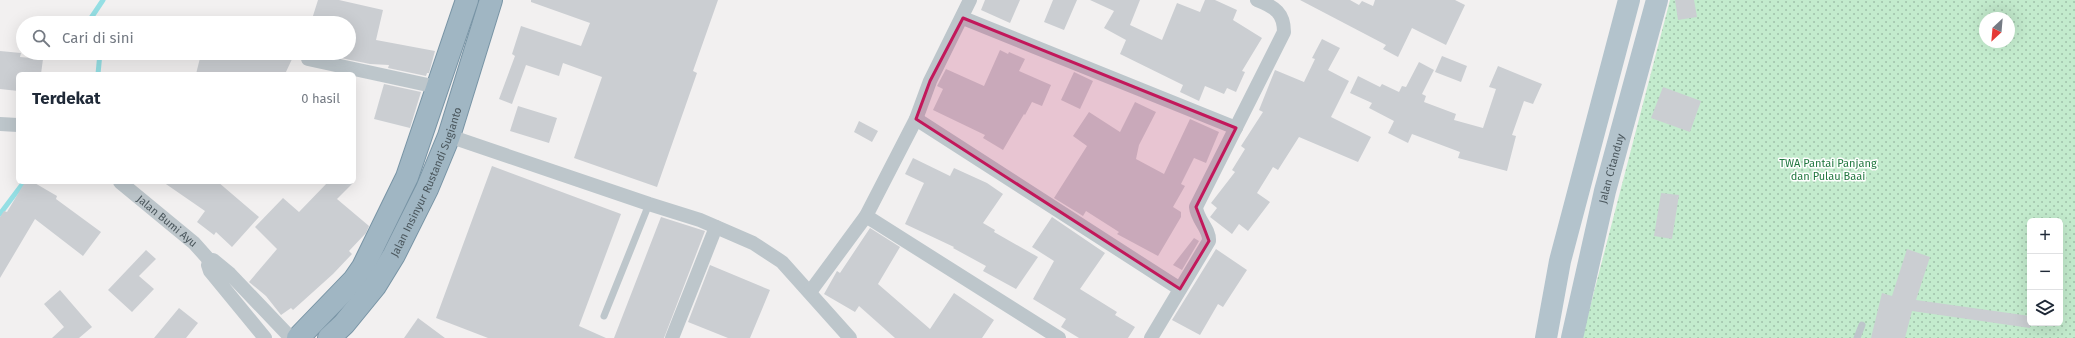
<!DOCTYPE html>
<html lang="id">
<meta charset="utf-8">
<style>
:root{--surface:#fff;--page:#f6f6f7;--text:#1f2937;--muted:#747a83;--line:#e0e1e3}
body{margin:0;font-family:"Fira Sans",sans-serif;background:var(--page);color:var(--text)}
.controls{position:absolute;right:12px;bottom:12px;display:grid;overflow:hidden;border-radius:6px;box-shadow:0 4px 16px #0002}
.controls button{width:36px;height:36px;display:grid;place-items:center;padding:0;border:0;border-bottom:1px solid var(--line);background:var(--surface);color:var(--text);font:20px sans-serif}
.compass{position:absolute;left:1979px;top:12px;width:36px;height:36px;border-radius:50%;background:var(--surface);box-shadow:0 4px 16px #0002;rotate:206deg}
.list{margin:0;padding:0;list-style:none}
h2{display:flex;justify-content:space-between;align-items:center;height:52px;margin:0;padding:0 16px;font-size:17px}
h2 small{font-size:13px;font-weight:400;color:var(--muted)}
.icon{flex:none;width:22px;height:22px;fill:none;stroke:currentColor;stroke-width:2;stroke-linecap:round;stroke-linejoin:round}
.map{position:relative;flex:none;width:2075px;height:338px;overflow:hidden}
.search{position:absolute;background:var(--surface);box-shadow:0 4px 16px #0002;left:16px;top:16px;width:340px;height:44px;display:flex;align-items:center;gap:10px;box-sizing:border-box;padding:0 14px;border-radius:22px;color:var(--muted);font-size:15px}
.panel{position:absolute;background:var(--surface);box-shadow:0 4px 16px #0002;left:16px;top:72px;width:340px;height:112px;border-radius:6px}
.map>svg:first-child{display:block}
.park{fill:url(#park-dots);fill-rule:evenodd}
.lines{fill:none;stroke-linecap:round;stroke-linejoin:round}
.stream{stroke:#95dfe4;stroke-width:5}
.building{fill:#cbced2}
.trunk-casing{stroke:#7894a5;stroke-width:24}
.service{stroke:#bdc6cb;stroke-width:7}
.minor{stroke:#bdc6cb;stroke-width:14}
.primary{stroke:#b3c3cc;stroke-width:22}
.trunk{stroke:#a0b6c3;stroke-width:22}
.marked{fill:#c2185b;fill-opacity:0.2;stroke:#c2185b;stroke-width:3;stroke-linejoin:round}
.labels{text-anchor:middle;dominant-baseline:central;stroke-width:3;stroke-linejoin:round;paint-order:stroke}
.park-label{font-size:11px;fill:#21773f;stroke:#fff}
.street-label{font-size:11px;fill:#4a565c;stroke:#fff}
</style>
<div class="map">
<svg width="2075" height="338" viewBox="0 0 2075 338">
<defs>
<pattern id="park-dots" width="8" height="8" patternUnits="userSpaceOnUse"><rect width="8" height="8" fill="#c3ebcd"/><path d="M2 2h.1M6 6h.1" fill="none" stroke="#a0c1aa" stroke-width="1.8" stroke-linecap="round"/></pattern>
</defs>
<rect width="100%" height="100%" fill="#f2f0f0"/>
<!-- park -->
<path class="park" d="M1670 0H2075V338H1582ZM1985 18H2009V42H1985ZM2030 221H2060V323H2030Z"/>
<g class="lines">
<!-- stream -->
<path class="stream" d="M90 23 89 21 103 0
M98 74 100 53
M0 214 24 182"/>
</g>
<!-- building -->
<path class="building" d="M318 0H339L383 10 376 40 435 51 429 73H427L426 76 388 68 389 65 370 64 341 58 342 53H349V23H326L312 19Z
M531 0H718L693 71 697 73 657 187 574 158 602 77 563 63 559 76 526 65 512 104 499 99 515 56 512 54 521 26 581 46 590 23 531 2Z
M985 0H1020L1010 23 981 10Z
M1053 0H1077L1064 30 1044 22Z
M1090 0H1140L1130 25 1162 40 1177 3 1200 12 1205 0H1215L1237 10 1233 20 1262 38 1242 71 1245 72 1236 92 1227 88 1224 94 1205 86 1199 101 1180 92 1183 85 1120 54 1126 40 1104 28 1114 11Z
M1300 0H1350L1359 5 1362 1 1373 6 1375 0H1455L1465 5 1446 45 1412 28 1398 57 1383 49 1386 45Z
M1675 0H1694L1697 17 1678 20Z
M1322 39 1340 48 1328 70 1349 81 1331 117 1371 137 1358 162 1299 137 1278 170 1273 167 1257 193 1270 202 1248 231 1239 224 1232 234 1210 217 1217 208 1211 203 1235 172 1232 170 1245 149 1241 146 1263 112 1259 110 1275 70 1304 82 1315 59 1312 58Z
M1000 50 1008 54 1009 52 1025 59 1019 71 1051 85 1042 106 1032 102 1025 115 1024 114 1003 150 983 138 985 135 933 110 943 89 937 86 946 69 984 86Z
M0 51 21 53 20 57 43 59 41 74H18V91L0 89Z
M201 54 293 57 285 74H196Z
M1442 56 1467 66 1461 82 1435 72Z
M1419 62 1434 70 1422 94 1426 96 1424 102 1456 114 1454 120 1483 128 1496 89 1489 87 1498 66 1542 84 1533 104 1524 101 1512 135 1516 136 1507 171 1458 158 1460 152 1412 134 1408 143 1388 133 1394 121 1369 108 1372 103 1350 93 1358 76 1380 87 1382 84 1399 92 1402 86 1406 87Z
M1074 72 1093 81 1080 109 1061 100Z
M384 84 421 92 410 128 374 119Z
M1663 87 1701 101 1690 132 1651 118Z
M1135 102 1156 112 1139 145 1136 159 1164 174 1190 119 1219 132 1206 163 1194 158 1181 184 1185 186 1173 207 1181 212V217L1158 256 1117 234 1119 232 1086 211 1083 216 1054 198 1087 146 1073 136 1089 112 1120 132Z
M518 106 557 118 549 143 510 131Z
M859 121 878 131 872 142 854 132Z
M913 158 950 176 954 168 987 183 1003 194 983 223 995 230 994 232 1038 257 1016 289 983 271 986 266 953 248 954 247 905 224 924 183 905 174Z
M492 166 621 214 579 326 606 338H488L436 318Z
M25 182H33L57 196 56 199 101 232 83 256 35 219 0 278V217L4 211 7 212Z
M163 182H218L259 217 232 247 216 232 214 235 197 222 205 211Z
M328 182H354L337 199 369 226 366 233 349 251 352 254 333 274 293 310 291 308 281 315 266 296 249 282 277 249 255 227 283 198 299 212Z
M1661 193 1679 195 1672 239 1654 236Z
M661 217 705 231 664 338H614Z
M1052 217 1105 253 1080 289 1117 312 1115 315 1135 327 1128 338H1079L1061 327 1066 319 1033 299 1054 261 1032 247Z
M870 228 900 247 878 284 930 329 954 293 994 320 982 338H895L859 306 855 312 824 294 837 271 840 273Z
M1194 238 1199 241 1182 270 1173 265Z
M1216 249 1247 270 1223 307 1218 304 1200 335 1172 320Z
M1907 249 1930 257 1916 300 2030 316V328L1912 311 1905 338H1871L1882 293 1892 296Z
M146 250 156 259 139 276 154 289 132 312 108 290Z
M710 265 770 290 750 338H728L688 322Z
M60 290 92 327 79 338H52L64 327 44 304Z
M179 308 198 323 186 338H154Z
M418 318 445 338H404Z"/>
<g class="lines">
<!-- trunk casing -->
<g class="trunk-casing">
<g id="trunk">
<path d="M298 338 354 280 363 267 407 177 467 0"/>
<path id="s3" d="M329 338 344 324 375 286 394 255 427 189 449 136 491 0"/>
</g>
</g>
<!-- service -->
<path class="service" d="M604 316 649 204
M1857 338 1862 325"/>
<!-- minor -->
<g class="minor">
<path d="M963 18 1236 128"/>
<path d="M308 59 437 87"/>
<path d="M916 119 1180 289"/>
<path d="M0 124 18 125"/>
<path d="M449 136 649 204 700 220 753 243 782 262 850 338"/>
<path id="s1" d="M120 182 194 243 211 262"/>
<path d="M866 216 1059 338"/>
<path d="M810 292 866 216 916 119 930 81 970 0"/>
<path d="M265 338 210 271 208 265 213 260 230 274 291 338"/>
<path d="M672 338 716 227"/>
<path d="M1151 338 1209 241C1210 229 1197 220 1196 207L1284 32C1284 13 1275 7 1257 0"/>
</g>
<!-- primary -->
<g class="primary">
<path d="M1546 338 1560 261 1629 0"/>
<path id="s2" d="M1572 338 1605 191 1657 0"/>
</g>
<!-- trunk -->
<use href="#trunk" class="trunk"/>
</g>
<!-- marked area -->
<path class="marked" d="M963 18 1236 128 1196 207 1209 241 1180 289 916 119 930 81Z"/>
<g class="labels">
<!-- park labels -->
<g class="park-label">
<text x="1828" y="163">TWA Pantai Panjang<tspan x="1828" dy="13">dan Pulau Baai</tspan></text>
</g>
<!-- street labels -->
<g class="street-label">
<text stroke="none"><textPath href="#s2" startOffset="174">Jalan Citanduy</textPath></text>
<text stroke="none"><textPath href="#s3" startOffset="186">Jalan Insinyur Rustandi Sugianto</textPath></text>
<text stroke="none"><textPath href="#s1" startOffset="61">Jalan Bumi Ayu</textPath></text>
</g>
</g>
</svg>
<div class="controls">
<button>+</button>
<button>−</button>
<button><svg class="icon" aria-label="layers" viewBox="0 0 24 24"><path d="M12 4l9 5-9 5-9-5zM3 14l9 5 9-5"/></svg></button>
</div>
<svg class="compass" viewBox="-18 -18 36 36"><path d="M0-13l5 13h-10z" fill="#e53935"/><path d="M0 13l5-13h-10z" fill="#747a83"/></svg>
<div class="search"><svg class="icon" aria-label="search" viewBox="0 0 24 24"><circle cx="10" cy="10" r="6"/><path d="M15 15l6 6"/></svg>Cari di sini</div>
<section class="panel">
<h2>Terdekat<small>0 hasil</small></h2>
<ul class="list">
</ul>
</section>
</div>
